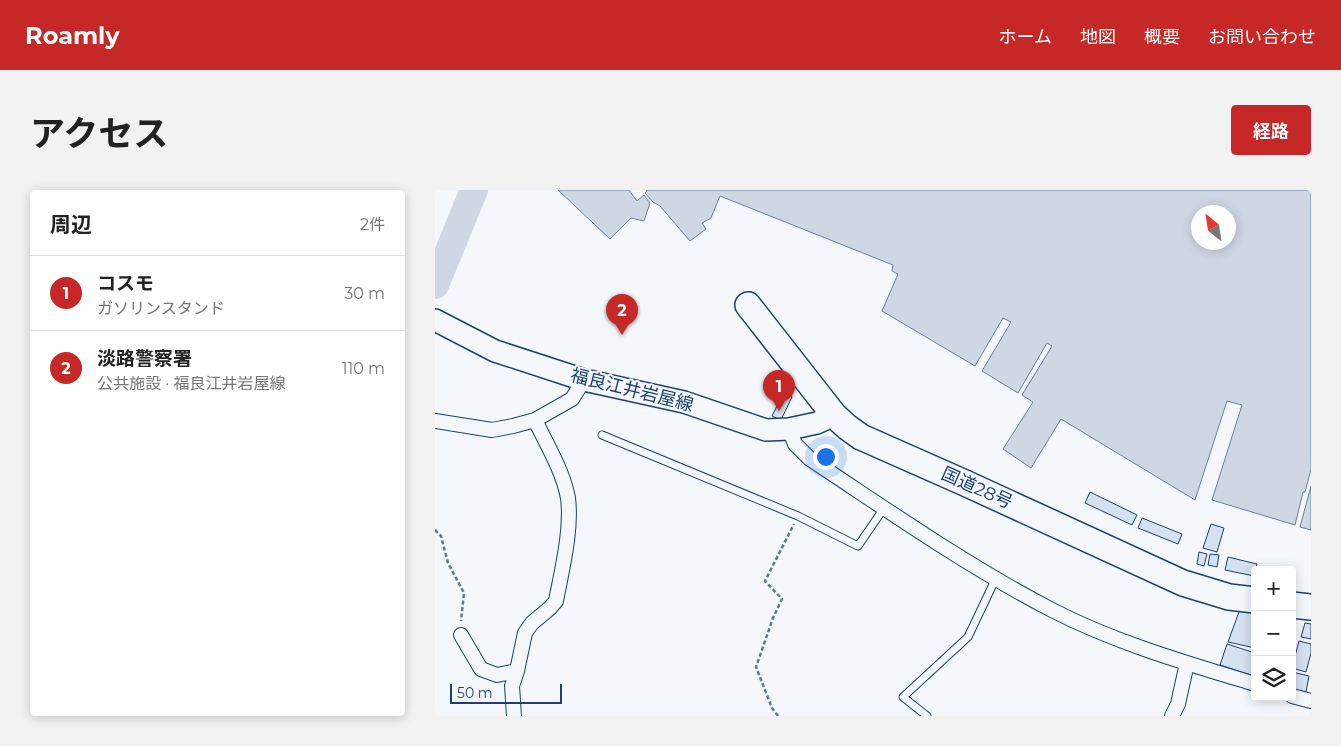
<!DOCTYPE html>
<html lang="ja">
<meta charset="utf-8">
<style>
:root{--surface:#fff;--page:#f2f2f2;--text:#222;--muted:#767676;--line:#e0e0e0;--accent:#c62828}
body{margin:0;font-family:Montserrat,"Noto Sans JP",sans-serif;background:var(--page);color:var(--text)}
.controls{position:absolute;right:15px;bottom:15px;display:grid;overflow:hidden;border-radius:5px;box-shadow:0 2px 12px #0003}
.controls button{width:45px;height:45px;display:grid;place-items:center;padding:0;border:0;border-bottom:1px solid var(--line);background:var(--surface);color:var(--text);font:25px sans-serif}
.compass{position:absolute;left:756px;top:15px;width:45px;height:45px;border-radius:50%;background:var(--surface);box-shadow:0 2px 12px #0003;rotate:330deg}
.scale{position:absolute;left:15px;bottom:12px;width:112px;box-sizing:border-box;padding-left:5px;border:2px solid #1d3f73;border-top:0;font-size:14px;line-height:18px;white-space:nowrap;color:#1d3f73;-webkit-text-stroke:4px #f4f7fb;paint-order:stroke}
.you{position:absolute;left:390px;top:266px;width:18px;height:18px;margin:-12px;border:4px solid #fff;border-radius:50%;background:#1a73e8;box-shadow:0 0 0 8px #1a73e833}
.badge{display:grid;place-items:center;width:32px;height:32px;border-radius:50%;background:var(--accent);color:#fff;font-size:16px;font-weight:700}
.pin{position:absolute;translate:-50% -41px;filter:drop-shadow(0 1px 2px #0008)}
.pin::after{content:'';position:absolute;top:26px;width:18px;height:15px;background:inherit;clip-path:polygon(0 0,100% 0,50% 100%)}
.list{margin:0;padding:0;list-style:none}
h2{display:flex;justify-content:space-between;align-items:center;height:65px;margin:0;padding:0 20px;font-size:21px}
h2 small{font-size:16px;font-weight:400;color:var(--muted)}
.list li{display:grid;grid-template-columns:32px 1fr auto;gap:15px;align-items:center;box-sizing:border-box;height:75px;padding:0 20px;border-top:1px solid var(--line)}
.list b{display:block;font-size:19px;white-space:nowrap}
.list p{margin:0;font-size:16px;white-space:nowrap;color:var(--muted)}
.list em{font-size:16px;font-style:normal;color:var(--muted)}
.icon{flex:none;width:28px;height:28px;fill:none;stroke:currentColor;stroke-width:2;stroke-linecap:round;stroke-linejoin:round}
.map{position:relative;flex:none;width:876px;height:526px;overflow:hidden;border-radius:5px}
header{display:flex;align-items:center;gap:30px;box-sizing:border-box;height:70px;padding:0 25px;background:var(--accent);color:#fff}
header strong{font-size:24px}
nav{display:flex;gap:28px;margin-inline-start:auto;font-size:18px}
.intro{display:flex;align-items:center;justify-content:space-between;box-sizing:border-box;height:120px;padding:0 30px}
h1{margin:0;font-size:35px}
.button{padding:12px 22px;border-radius:5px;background:var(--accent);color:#fff;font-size:18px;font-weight:700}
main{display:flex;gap:30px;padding:0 30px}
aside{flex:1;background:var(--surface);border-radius:5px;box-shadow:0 2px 12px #0003}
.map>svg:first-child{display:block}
.water{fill:#cfd7e4;stroke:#687fa3;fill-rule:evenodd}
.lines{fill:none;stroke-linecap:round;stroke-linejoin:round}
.river{stroke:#cfd7e4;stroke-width:28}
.building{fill:#d5e0f0;stroke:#1d3f73}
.lane-casing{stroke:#1d3f73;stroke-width:9}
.street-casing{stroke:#1d3f73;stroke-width:16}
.primary-casing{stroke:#1d3f73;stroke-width:24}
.highway-casing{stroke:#1d3f73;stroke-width:28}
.path{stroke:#5e769c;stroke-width:2.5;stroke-dasharray:4 2.5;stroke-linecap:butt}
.lane{stroke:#f4f7fb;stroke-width:7}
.street{stroke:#f4f7fb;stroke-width:14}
.primary{stroke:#f4f7fb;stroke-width:21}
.highway{stroke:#f4f7fb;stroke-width:25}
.labels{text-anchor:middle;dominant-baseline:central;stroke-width:4;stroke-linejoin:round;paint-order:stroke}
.street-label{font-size:18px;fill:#1d3f73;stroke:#f4f7fb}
</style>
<header>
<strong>Roamly</strong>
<nav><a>ホーム</a><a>地図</a><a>概要</a><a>お問い合わせ</a></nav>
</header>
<div class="intro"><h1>アクセス</h1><a class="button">経路</a></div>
<main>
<aside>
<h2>周辺<small>2件</small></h2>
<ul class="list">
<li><span class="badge">1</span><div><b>コスモ</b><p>ガソリンスタンド</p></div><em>30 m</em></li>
<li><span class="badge">2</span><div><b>淡路警察署</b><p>公共施設 · 福良江井岩屋線</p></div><em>110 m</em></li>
</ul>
</aside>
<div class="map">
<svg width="876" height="526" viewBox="0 0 876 526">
<rect width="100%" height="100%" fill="#f4f7fb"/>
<!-- water -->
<path class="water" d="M123 0H194L202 11 209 5 215 13 209 31 196 28 175 49Z
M211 0H876V279L870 302H868L860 335 777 310 807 215 792 211 760 310 626 229 596 278 568 259 598 212 587 205 617 156 612 153 583 203 547 181 576 132 568 128 540 176 447 121 463 84 457 81 458 75 285 6 276 28 267 33 271 39 255 51 225 16 218 12 210 3 212 1ZM794 22V52H764V22Z
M876 296V340L865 337Z"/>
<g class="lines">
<!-- river -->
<path class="river" d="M0 95 39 0"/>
</g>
<!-- building -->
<path class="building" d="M349 202 357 207 346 230 337 226Z
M655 302 702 325 697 335 650 313Z
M707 328 747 344 743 354 703 338Z
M776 334 789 338 782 362 768 358Z
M764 362 772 364 769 376 762 374Z
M775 364 784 365 782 377 773 375Z
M793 367 822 374 819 386 790 380Z
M805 419 820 423V458L793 452Z
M870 433 876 434V449L866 447Z
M864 451 876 454V463L871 482 857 478Z
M792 454 820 463 819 486 785 475Z
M857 482 874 486 871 502 857 499Z"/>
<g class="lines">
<!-- lane casing -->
<g class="lane-casing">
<path id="lane" d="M167 245 363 326 423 356 449 318
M492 526 468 507 533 447 561 388"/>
</g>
<!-- street casing -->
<g class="street-casing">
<path id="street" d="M0 231 57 240 78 236 100 230 137 209 149 190
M354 239 360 254 375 269C454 321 532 376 617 420 681 453 751 473 820 494
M26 445 46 479 62 485 82 481
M857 506 876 511
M79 526 77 496 82 481 90 443 97 433 115 418 121 411C127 379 137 340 133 308 128 281 112 255 100 230
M737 526 743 514 752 473"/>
</g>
<!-- primary casing -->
<g class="primary-casing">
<path id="primary" d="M0 130 60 161 149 190 249 212 331 240 354 239 382 233 399 225"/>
</g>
<!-- highway casing -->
<g class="highway-casing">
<path id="highway" d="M313 115 399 225 412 237 426 247 530 293 748 393 794 407 820 410
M857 415 876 417"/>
</g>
<!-- path -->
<path class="path" d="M0 340 6 346 13 373 29 403 26 431
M343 526 337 518 321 477 338 428 347 409 330 391 359 334"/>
<!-- lane -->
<use href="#lane" class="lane"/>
<!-- street -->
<use href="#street" class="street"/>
<!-- primary -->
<use href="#primary" class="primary"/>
<!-- highway -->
<use href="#highway" class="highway"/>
</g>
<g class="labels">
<!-- street labels -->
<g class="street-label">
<text transform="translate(197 200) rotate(14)">福良江井岩屋線</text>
<text transform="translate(542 298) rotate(24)">国道28号</text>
</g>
</g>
</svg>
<div class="controls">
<button>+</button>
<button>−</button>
<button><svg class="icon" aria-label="layers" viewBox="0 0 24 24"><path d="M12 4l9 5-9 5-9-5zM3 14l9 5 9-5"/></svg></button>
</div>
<svg class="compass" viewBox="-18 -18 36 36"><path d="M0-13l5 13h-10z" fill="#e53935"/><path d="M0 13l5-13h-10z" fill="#767676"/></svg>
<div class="scale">50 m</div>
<div class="you"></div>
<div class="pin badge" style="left:344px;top:221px">1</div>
<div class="pin badge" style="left:187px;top:145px">2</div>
</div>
</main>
